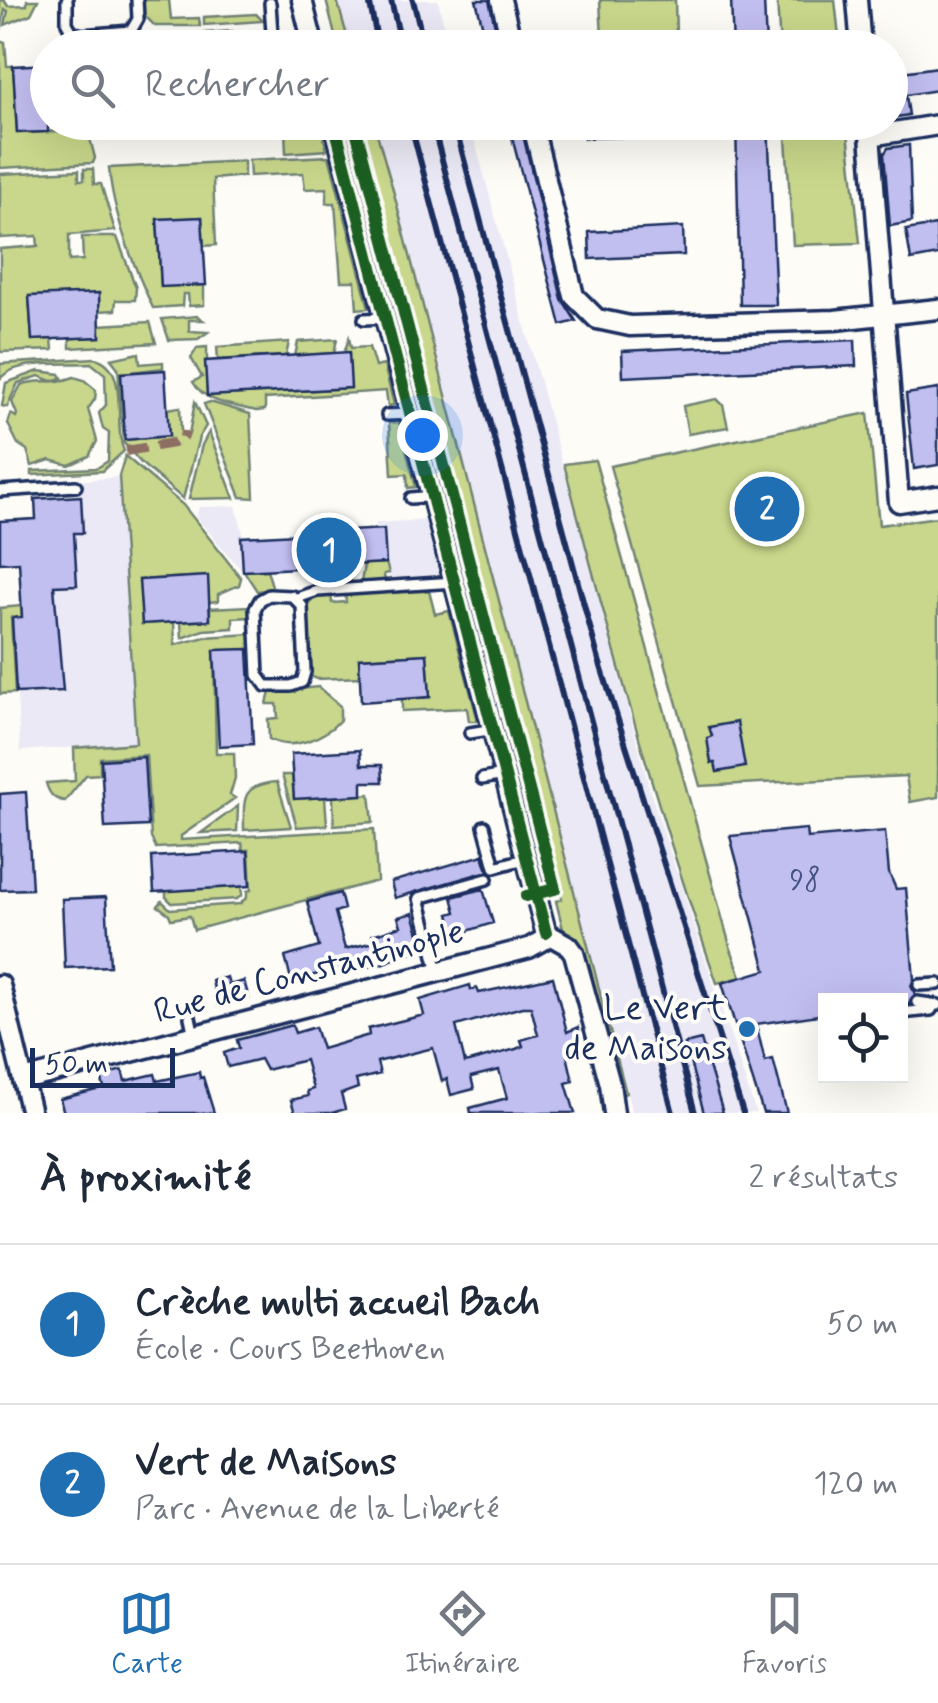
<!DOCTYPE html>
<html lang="fr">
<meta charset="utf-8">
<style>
:root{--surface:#fff;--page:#f6f6f7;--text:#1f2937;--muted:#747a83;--line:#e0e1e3;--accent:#1f6fb2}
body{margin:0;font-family:Mynerve,sans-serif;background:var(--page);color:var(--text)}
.controls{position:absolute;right:30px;bottom:30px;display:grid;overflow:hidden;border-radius:0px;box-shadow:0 10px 40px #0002}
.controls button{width:90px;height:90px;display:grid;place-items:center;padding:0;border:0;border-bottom:2px solid var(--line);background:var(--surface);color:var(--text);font:50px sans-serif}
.scale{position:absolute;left:30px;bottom:25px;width:145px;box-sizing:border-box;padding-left:10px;border:5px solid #1b2f5e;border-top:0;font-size:28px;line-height:35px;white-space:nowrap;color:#1b2f5e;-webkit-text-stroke:8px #fdfcf7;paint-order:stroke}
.you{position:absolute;left:422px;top:435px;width:35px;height:35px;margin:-25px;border:8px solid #fff;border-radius:50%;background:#1a73e8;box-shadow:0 0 0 15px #1a73e833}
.badge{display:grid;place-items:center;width:65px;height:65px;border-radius:50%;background:var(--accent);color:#fff;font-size:32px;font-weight:700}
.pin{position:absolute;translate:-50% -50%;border:5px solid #fff;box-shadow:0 2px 10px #0006}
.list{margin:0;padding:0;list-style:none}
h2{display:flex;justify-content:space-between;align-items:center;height:130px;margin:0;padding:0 40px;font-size:42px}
h2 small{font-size:32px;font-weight:400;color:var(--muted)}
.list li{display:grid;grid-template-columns:65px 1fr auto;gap:30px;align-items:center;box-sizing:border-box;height:160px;padding:0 40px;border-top:2px solid var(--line)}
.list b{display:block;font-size:38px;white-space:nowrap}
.list p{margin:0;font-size:32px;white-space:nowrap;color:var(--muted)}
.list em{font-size:32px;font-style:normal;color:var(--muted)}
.icon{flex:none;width:55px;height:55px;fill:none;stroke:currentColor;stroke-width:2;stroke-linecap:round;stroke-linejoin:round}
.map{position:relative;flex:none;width:938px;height:1113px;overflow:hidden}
.search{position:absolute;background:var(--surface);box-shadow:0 10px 40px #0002;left:30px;right:30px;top:30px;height:110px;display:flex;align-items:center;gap:25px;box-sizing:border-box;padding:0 35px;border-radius:55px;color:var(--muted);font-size:38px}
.sheet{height:450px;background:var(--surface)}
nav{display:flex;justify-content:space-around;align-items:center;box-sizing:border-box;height:140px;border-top:2px solid var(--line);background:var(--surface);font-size:28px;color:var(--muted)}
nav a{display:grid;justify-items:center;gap:5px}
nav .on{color:var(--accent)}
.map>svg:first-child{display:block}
.built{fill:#ebe9f5}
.green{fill:#c8d78b;stroke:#728374;stroke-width:2.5}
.building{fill:#c1bef0;stroke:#1b2f5e;stroke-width:2.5;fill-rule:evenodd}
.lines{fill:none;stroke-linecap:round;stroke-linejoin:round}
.lane-casing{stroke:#1b2f5e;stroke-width:16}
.street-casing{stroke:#1b2f5e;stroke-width:25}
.lane{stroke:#fdfcf7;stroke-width:9}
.street{stroke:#fdfcf7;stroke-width:18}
.rail{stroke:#1b2f5e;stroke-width:6}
.quiet{stroke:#8d6e63;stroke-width:10;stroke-dasharray:20 10;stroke-linecap:butt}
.cycleway-casing{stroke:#fdfcf7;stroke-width:19}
.cycleway{stroke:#1b5e20;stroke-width:12}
.poi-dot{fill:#1f6fb2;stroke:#fdfcf7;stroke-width:4}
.labels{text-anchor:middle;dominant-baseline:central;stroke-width:8;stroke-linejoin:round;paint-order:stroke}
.number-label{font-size:30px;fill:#445382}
.street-label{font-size:35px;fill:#1b2f5e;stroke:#fdfcf7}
.poi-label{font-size:35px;fill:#1b2f5e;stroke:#fdfcf7;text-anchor:end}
</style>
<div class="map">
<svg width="938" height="1113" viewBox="0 0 938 1113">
<rect width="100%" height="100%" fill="#fdfcf7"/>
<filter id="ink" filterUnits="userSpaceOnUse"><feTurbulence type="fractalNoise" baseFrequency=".01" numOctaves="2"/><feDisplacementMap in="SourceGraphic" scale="20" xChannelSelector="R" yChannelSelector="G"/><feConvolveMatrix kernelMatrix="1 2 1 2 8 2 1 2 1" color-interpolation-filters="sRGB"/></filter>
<g filter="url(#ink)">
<!-- built -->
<path class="built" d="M337 0H438L449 47H350Z
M374 123H470L652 797 756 1113H632Z
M118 477 135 743 20 751 13 618H23L20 562 0 522 17 536 78 497 77 481Z
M236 506 244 537 376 529V523L425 520 440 578 390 582 386 563 243 572 196 517 199 507Z"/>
<!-- green -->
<path class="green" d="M0 0H4L8 6 27 5V0H38L31 14 5 25 8 11 5 9 0 35Z
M142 0H169L171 19 199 18 200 26H155L144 15Z
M326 0H337L350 47H338Z
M600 0H675L676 35 602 38Z
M777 0H835L840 47H780Z
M256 14 263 21 204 25V17Z
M232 31 233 47H192V34Z
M186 34V47H113V38Z
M0 42H5L7 66H13L17 133 61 131V123H86L95 158 93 163 0 168Z
M302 123H320L327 150 286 153 285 130 302 129Z
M358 123H374L392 186 626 1093 622 1095 582 951 575 939 563 929 556 901 562 899Z
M785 123H847L860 243 793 245Z
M329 156 369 308 357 309 355 281H341L335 203H327V188L305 189 303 173 250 176 249 160Z
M244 161V176L213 179 216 245 204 246 202 217 157 220 161 286 204 285V305L189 306 188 294H183L182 306 153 308C133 265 113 215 109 168Z
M84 169H93L94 184H101L115 231 69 235V261L83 260 82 237H117L136 288 135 300H116L115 310 99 311V294L29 297 32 339H52L53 350 0 352V249L38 246 37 236 0 238V174L79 170V180H84Z
M197 316 203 320H189V331L208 332 198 339 169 340 162 319Z
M150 322 156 343 70 348V338L100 337V325Z
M349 338 351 348 369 347 375 367 384 365 394 405 388 406 386 391 265 399V410L257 411C236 406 204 403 193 382L202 377 191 358 197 348 207 347V396L350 388 344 353Z
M337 339 334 353 295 356 298 342Z
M289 342 286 356 218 360 217 347Z
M139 353 140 364 163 362V368L121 373 126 440 169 436 167 409 180 407 181 431 189 434 195 402 206 426 199 437 183 499 141 463 124 443 118 368 111 359Z
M95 358C131 367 112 424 124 451L102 471 32 475V471L97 468 108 461 109 433 103 429 99 413 106 405 105 374 91 363C64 365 16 359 0 379V364Z
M39 371 60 374 62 378 52 381 39 376 18 383 7 407 2 406 6 383Z
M74 377 84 380 96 390 95 399 88 409 97 441 89 456 74 463 69 465 50 460 32 466 27 450 18 444 8 424 11 414 16 417 17 414 12 402 21 385C43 377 52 386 74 377Z
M717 399 723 405 728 427 688 434 683 406Z
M210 402 250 414 254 498 241 497 204 404Z
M868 413 879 525 938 517V797L910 802 906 776 700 786 610 466Z
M399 422 416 487 408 488 407 474 392 475 389 423Z
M209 432 234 498 189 499 202 445Z
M125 456 183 505 241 578 239 585 218 594V601L209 602 207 576 140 580 142 624 174 622 175 645 205 637 251 634 252 649 214 651 216 753H234L235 778 230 795 235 798 181 836V840L374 829 377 881 194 930 190 916 171 919 169 914 158 906 162 901 170 909 240 904 247 897V891L251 890 249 850H243L242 843 156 848 151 838 146 755 100 758V774L86 775 65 801C54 800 49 794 46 783L75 781 74 748 136 743 119 476Z
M595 460 730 946 747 993 738 978 717 983C657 812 610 639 564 464Z
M386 563 389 573 384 574 385 582 361 583 364 564Z
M356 565 350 584 322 586 314 577 316 567Z
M267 570 273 589 257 591 244 571Z
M428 587 435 614 449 611 478 721H469L467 708 402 711V699L430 697 427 654 359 658 360 677 317 679 310 676 305 612 314 597 331 593 332 603 346 602 345 593Z
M21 606 22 617 11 618 15 693 0 694V608Z
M249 606 250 617 233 618V628L204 630 182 638 181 622 210 620V608Z
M318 687 340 706V720C324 738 292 752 269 739L268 719 278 718 277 704H267L270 692Z
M282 775H292L294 799 325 797 327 825 297 827Z
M277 782 291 827 244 830C244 799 240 785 277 782Z
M370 794 373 822 334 825 333 797Z
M238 806 237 831 201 833Z
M241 886 242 895 237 899 172 903 166 897V891Z"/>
<!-- building -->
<path class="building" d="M476 0H489L500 48H488Z
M731 0H764L766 48H733Z
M899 55 902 72 938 67V90L906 95 909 115 890 118V56Z
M48 64V132L17 133 13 66Z
M508 122H520L562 299 576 321 561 325Z
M584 122H665V136L584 138Z
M736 122H768L776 305H740Z
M909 145 912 222 890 226 884 154 888 148Z
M202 217 206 285 161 287 157 219Z
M936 225 938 255 911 260 906 230Z
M683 227 684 255 590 259 589 232Z
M99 293 100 337 32 340 29 296Z
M855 340 856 366 623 377 622 351Z
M349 352 351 388 207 396 205 361Z
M165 370 169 436 125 440 121 373Z
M938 389V465L914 469 906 394Z
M81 496 83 533H74L77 585 54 586 63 691 16 693 12 618 22 617 19 562 0 563V521L36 519 35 499Z
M384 529 386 563 243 571 241 537Z
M208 576 210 620 142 624 139 580Z
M248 649 253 744 219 746 214 650Z
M427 654 430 697 361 702 359 658Z
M737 722 745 767 717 772 715 763H711L707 738 712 736 709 727Z
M360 750 361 765H382L383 782H362V795L294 799 291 754Z
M144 757 148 826 105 828 101 760Z
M26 792 32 889 0 890V794Z
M806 829 807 838 885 831 889 873 896 889 906 888 914 979 911 986 915 994 909 1004 900 1005V1000H826V1014L756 1024 765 1061 773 1059 787 1113H763L722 983 766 970 730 836Z
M248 851 250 886 154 892 152 857Z
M483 855 488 871 395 898 391 882Z
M483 889 493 923 455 935 449 914 456 912 452 897Z
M340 893 344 909 335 912 345 949 374 942 372 935 401 926 398 917 413 913 423 948 381 964 327 976 326 973 291 979 285 957 319 947 307 902Z
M106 897 110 966 65 968 62 899Z
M227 977 229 985 244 981 249 998 218 1006 212 981Z
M553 977 567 1032 578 1027 584 1049 567 1055 573 1081 566 1083 575 1113H471L470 1108 507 1098 499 1070 471 1077 474 1089 451 1095 447 1079 442 1081 433 1048 377 1062 380 1074 356 1080 358 1088 341 1094 345 1109 332 1113H295L291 1100 308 1096 307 1091 313 1089 305 1060 266 1070 260 1059 228 1067 224 1053 239 1048 237 1040 292 1025 295 1033 315 1027 322 1049 369 1035 368 1029 424 1015 420 1000 470 985 471 990 477 988 479 993ZM522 1007H531L538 1035 521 1040 523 1046 516 1049 465 1063 456 1026Z
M701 1040 723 1113H704L685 1044Z
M122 1070 125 1081 155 1074 157 1081 199 1072 200 1078 203 1077 214 1113H64L60 1099 104 1088 101 1076Z"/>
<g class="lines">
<!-- lane casing -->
<g class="lane-casing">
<path id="lane" d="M67 0V23L72 32 82 35 131 31 138 19 137 0
M270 3 272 33
M364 319 385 318
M387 415 409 414
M0 491 76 486
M411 498 432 496
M269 595 292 596 302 606 305 672 302 682 291 686H266L258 675 255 609 260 600Z
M297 598 317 591 455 582
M470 733 494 729
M482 779 504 775
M484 826 495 867 528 858
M438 971 419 898 487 879
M919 985 938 984
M917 1002 938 1005
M900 1013 931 1010 934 1005
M190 1017 194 1036"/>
</g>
<!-- street casing -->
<g class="street-casing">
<path id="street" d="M302 0 314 48
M501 0 513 48
M857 0 861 48
M334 122 546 933
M532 122 574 296 597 319 630 326 835 320 938 309
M869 122 899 502 938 496
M870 136 938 125
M546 933 569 946 574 953 610 1084 614 1113
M0 985 30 1109
M24 1080 529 948 543 940 546 933"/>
</g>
<!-- lane -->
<use href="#lane" class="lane"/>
<!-- street -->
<use href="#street" class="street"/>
<!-- rail -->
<path class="rail" d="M369 0 379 48
M391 0 402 48
M413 0 425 48
M410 122 673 1113
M432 122 695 1113
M454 122 598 657 743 1113"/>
<!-- quiet -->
<path class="quiet" d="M126 451 173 443 184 437 185 431"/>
<!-- cycleway casing -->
<g class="cycleway-casing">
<path id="cycleway" d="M334 122 546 933
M354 122 555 889 526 896"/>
</g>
<!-- cycleway -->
<use href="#cycleway" class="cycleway"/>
</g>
</g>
<!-- markers -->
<circle class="poi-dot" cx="747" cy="1029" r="10"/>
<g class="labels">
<!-- number labels -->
<g class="number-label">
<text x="805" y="880">98</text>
</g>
<!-- street labels -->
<g class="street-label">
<text transform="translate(309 972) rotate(-15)">Rue de Constantinople</text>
</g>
<!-- poi labels -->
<g class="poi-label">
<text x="727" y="1009">Le Vert<tspan x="727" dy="40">de Maisons</tspan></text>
</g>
</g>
</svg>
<div class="controls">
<button><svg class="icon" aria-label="locate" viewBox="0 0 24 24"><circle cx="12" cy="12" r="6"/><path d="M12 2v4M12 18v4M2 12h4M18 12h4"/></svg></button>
</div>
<div class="scale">50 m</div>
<div class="you"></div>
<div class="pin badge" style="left:329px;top:550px">1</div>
<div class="pin badge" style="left:767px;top:509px">2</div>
<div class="search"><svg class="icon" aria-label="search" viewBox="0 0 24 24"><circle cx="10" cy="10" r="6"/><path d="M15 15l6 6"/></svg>Rechercher</div>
</div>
<section class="sheet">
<h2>À proximité<small>2 résultats</small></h2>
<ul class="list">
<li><span class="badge">1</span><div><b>Crèche multi accueil Bach</b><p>École · Cours Beethoven</p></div><em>50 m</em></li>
<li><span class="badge">2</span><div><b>Vert de Maisons</b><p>Parc · Avenue de la Liberté</p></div><em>120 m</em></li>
</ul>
</section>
<nav>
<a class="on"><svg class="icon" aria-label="map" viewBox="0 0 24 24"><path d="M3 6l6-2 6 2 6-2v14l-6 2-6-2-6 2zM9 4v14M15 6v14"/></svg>Carte</a>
<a><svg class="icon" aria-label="directions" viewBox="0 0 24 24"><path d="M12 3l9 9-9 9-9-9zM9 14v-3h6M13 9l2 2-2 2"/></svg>Itinéraire</a>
<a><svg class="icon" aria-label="saved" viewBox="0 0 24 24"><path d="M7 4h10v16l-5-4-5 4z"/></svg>Favoris</a>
</nav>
